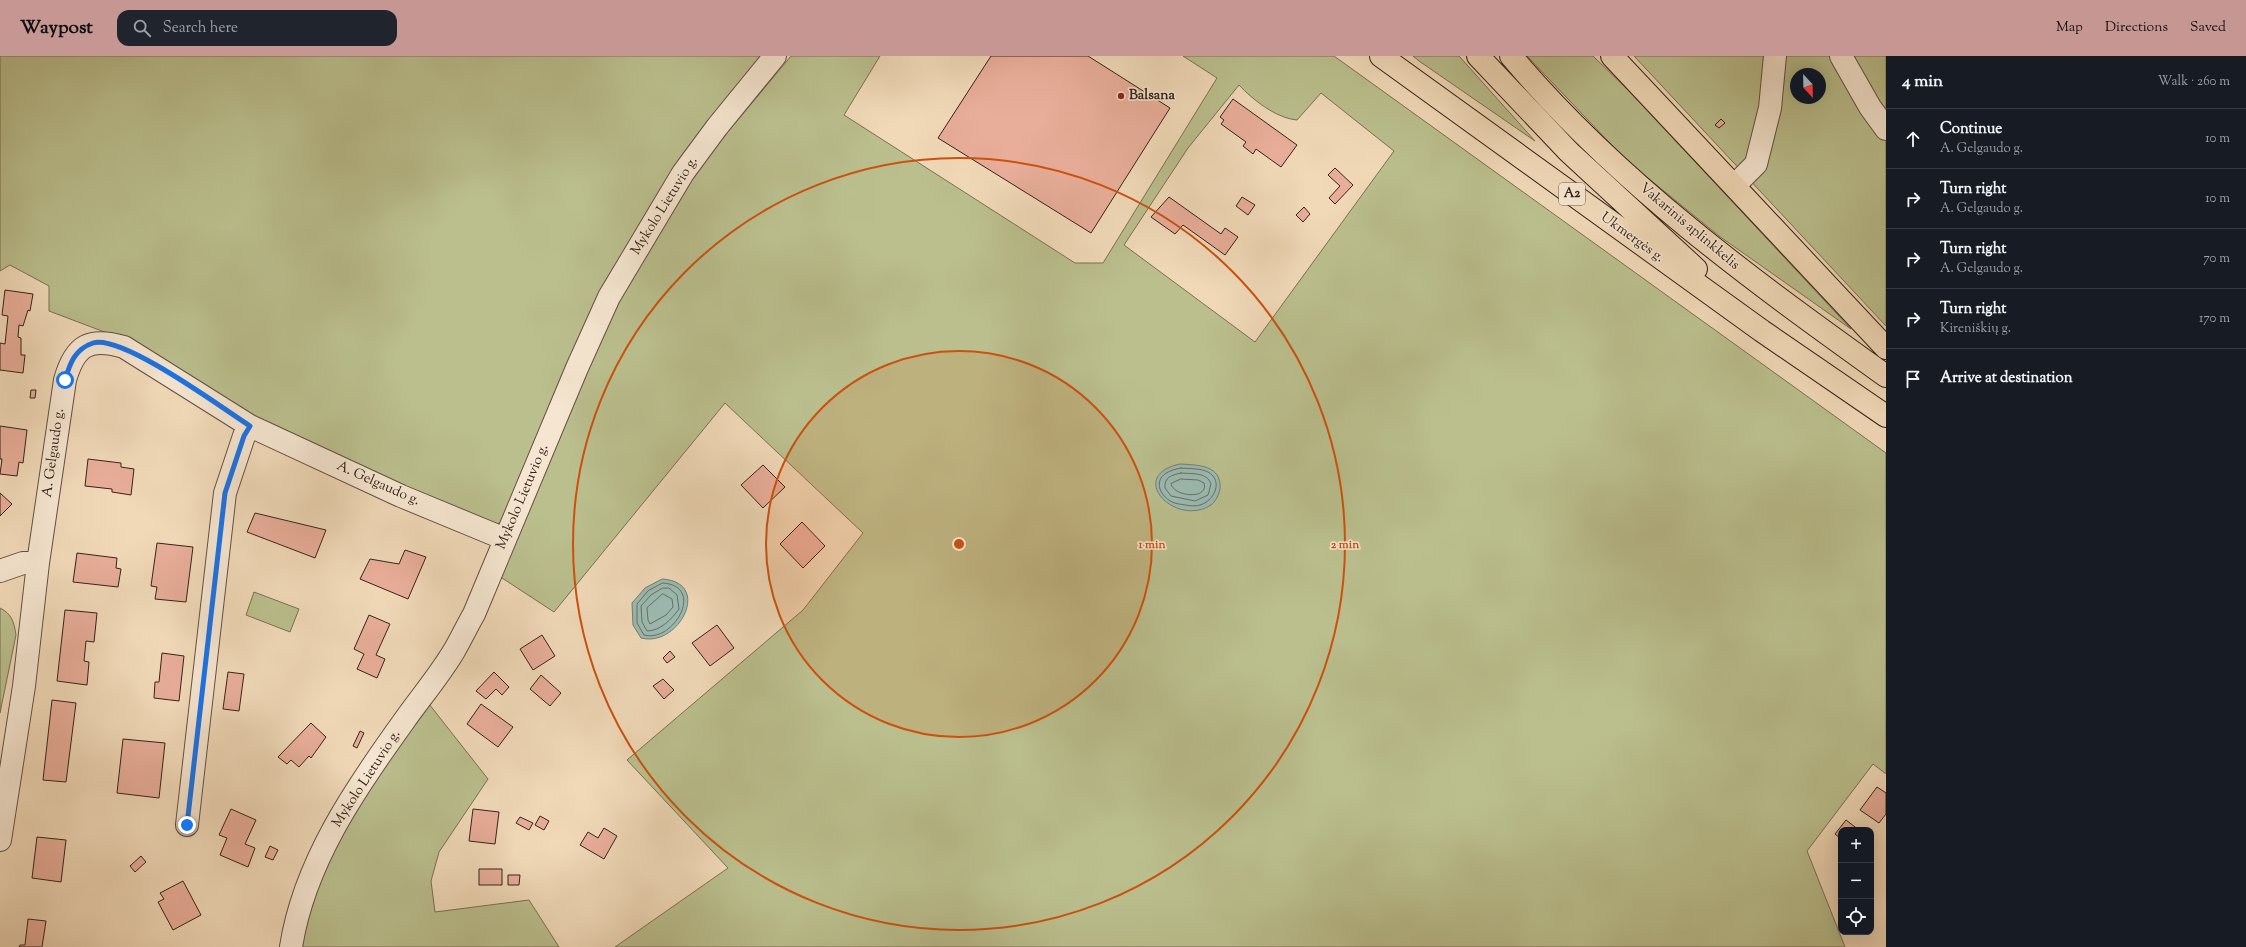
<!DOCTYPE html>
<meta charset="utf-8">
<style>
:root{--surface:#171b24;--page:#20242c;--text:#f1f3f6;--muted:#9ea1a6;--line:#363941;--accent:#c59692}
body{margin:0;font-family:"Sorts Mill Goudy",serif;background:var(--page);color:var(--text)}
.controls{position:absolute;right:12px;bottom:12px;display:grid;overflow:hidden;border-radius:8px;box-shadow:0 4px 16px #0002}
.controls button{width:36px;height:36px;display:grid;place-items:center;padding:0;border:0;border-bottom:1px solid var(--line);background:var(--surface);color:var(--text);font:20px sans-serif}
.compass{position:absolute;left:1790px;top:12px;width:36px;height:36px;border-radius:50%;background:var(--surface);box-shadow:0 4px 16px #0002;rotate:158deg}
.stop{position:absolute;width:12px;height:12px;margin:-9px;border:3px solid #1a73e8;border-radius:50%;background:#fff}
.stop.end{background:#1a73e8;border-color:#fff;box-shadow:0 1px 4px #0008}
.list{margin:0;padding:0;list-style:none}
h2{display:flex;justify-content:space-between;align-items:center;height:52px;margin:0;padding:0 16px;font-size:17px}
h2 small{font-size:13px;font-weight:400;color:var(--muted)}
.list li{display:grid;grid-template-columns:26px 1fr auto;gap:12px;align-items:center;box-sizing:border-box;height:60px;padding:0 16px;border-top:1px solid var(--line)}
.list b{display:block;font-size:15px;white-space:nowrap}
.list p{margin:0;font-size:13px;white-space:nowrap;color:var(--muted)}
.list em{font-size:13px;font-style:normal;color:var(--muted)}
.icon{flex:none;width:22px;height:22px;fill:none;stroke:currentColor;stroke-width:2;stroke-linecap:round;stroke-linejoin:round}
.map{position:relative;flex:none;width:1886px;height:891px;overflow:hidden}
header{display:flex;align-items:center;gap:24px;box-sizing:border-box;height:56px;padding:0 20px;background:var(--accent);color:#111}
header strong{font-size:19px}
nav{display:flex;gap:22px;margin-inline-start:auto;font-size:14px}
.search{width:280px;height:36px;background:var(--page);display:flex;align-items:center;gap:10px;box-sizing:border-box;padding:0 14px;border-radius:12px;color:var(--muted);font-size:15px}
main{display:flex}
aside{flex:1;background:var(--surface)}
.map>svg:first-child{display:block}
.green{fill:#bbbf8e;stroke:#787154;fill-rule:evenodd}
.water{fill:#9bbab1;stroke:#727e74}
.lines{fill:none;stroke-linecap:round;stroke-linejoin:round}
.shore{stroke:#686e65;stroke-width:1}
.building{fill:#e9ae9a;stroke:#352319}
.minor-casing{stroke:#645041;stroke-width:24}
.highway-casing{stroke:#352319;stroke-width:24}
.minor{stroke:#f6e6d1;stroke-width:22}
.highway{stroke:#f1d9b8;stroke-width:22}
.route{stroke:#1a73e8;stroke-width:5}
.ring{fill:none;stroke:#cd510e;stroke-width:2}
.poi-dot{fill:#8f2418;stroke:#f6e6d1;stroke-width:1.5}
.labels{text-anchor:middle;dominant-baseline:central;stroke-width:3;stroke-linejoin:round;paint-order:stroke}
.shield{fill:#f6e6d1;stroke:#6f5e50;stroke-width:1}
.shield-label{font-size:13px;font-weight:bold;fill:#352319}
.poi-label{font-size:14px;font-weight:bold;fill:#352319;stroke:#f6e6d1;text-anchor:start}
.street-label{font-size:14px;fill:#352319;stroke:#f6e6d1}
.centre{fill:#cd510e;stroke:#f6e6d1;stroke-width:2}
.ring-label{font-size:12px;text-anchor:middle;font-weight:bold;fill:#cd510e;stroke:#f6e6d1;stroke-width:3;stroke-linejoin:round;paint-order:stroke}
</style>
<header>
<strong>Waypost</strong>
<div class="search"><svg class="icon" aria-label="search" viewBox="0 0 24 24"><circle cx="10" cy="10" r="6"/><path d="M15 15l6 6"/></svg>Search here</div>
<nav><a>Map</a><a>Directions</a><a>Saved</a></nav>
</header>
<main>
<div class="map">
<svg width="1886" height="891" viewBox="0 0 1886 891">
<rect width="100%" height="100%" fill="#f1d9b8"/>
<filter id="stains"><feTurbulence type="fractalNoise" baseFrequency=".005" numOctaves="4"/><feColorMatrix values="0 0 0 0 .2 0 0 0 0 .09 0 0 0 0 .02 0 0 0 .5 -.17"/></filter>
<radialGradient id="worn" r=".72"><stop offset=".6" stop-color="#630" stop-opacity="0"/><stop offset="1" stop-color="#630" stop-opacity=".3"/></radialGradient>
<!-- green -->
<path class="green" d="M0 0H764L713 61 501 466 495 469 258 366 139 289 49 255V230L10 209 0 215Z
M791 0H880L844 59 1075 207H1103L1217 22 1183 0H1334L1886 397V718L1873 708 1807 795 1845 891H615L728 812 627 704 803 554 863 477 725 347 554 556 499 520 619 239 688 124ZM1239 29C1253 44 1276 62 1297 64L1321 37 1394 95 1255 286 1124 189 1188 92Z
M1413 0H1459L1535 85 1419 5Z
M1527 0H1593L1630 36 1851 273 1719 180 1627 105Z
M1634 0H1886V270ZM1796 18H1820V42H1796Z
M254 536 299 553 290 576 246 559Z
M0 552C12 558 14 566 16 579L0 657Z
M429 648 488 723 439 796 431 825 435 856 529 844 559 891H298L311 838 366 736Z"/>
<!-- water -->
<path class="water" d="M1180 408C1198 409 1222 409 1220 433 1219 439 1215 446 1211 449 1176 472 1125 420 1180 408Z
M662 523C713 526 679 592 641 582L633 569 632 547 645 532Z"/>
<g class="lines">
<!-- shore -->
<path class="shore" d="M1181 412C1190 413 1200 412 1208 416 1224 425 1214 445 1200 449 1194 451 1186 449 1179 448 1171 447 1163 441 1160 433 1156 419 1170 414 1181 412Z
M1181 417C1192 418 1207 416 1211 428L1208 439 1195 445 1171 440 1165 432C1164 421 1172 419 1181 417Z
M1181 423 1198 424 1204 427C1209 444 1174 441 1171 428Z
M663 527C706 530 674 587 644 579L637 567V548L648 535Z
M663 532H669L677 539 679 553C672 563 660 575 647 575L642 566 641 550 651 539Z
M663 538 672 543 673 551 666 559 650 568 648 564 647 552Z"/>
</g>
<!-- building -->
<path class="building" d="M991 0H1088L1170 52 1091 177 938 82Z
M1233 43 1297 89 1281 111 1256 93 1253 98 1243 90 1246 86 1221 68 1224 64 1220 61Z
M1721 63 1725 67 1719 72 1715 69Z
M1335 112 1353 129 1335 148 1329 142 1340 130 1328 119Z
M1169 141 1221 178 1225 172 1238 181 1225 199 1183 169 1175 178 1151 161Z
M1242 141 1255 149 1248 159 1236 150Z
M1304 151 1310 158 1303 166 1296 159Z
M5 234 33 238 30 255 28 254 23 270 19 269 18 281 21 282V299H25L23 317 0 314V287L5 288 8 260 2 259Z
M31 334H36L35 342H30Z
M0 370 27 374 23 407 19 406 17 420 0 418 2 403H0Z
M88 403 121 407V411L134 413 131 439 112 436V433L85 430Z
M763 409 785 431 763 452 741 429Z
M0 437 12 448 0 460Z
M255 457 326 474 315 502 247 476Z
M802 466 825 490 803 512 780 488Z
M157 487 193 491 186 546 155 543 157 531 151 530Z
M405 494 426 501 408 543 360 523 370 503 399 508Z
M77 497 117 502 116 512 121 513 118 531 73 526Z
M65 554 97 557 94 586 86 585 84 605 89 606 87 629 57 625Z
M369 559 390 568 376 599 385 603 377 622 357 613 364 598 354 593Z
M717 569 734 592 710 610 692 587Z
M542 579 555 600 533 614 520 593Z
M670 595 675 601 667 607 663 602Z
M162 597 184 600 179 645 154 642 155 626H159Z
M228 616 244 618 239 655 223 653Z
M494 616 509 631 502 639 496 633 486 643 476 635Z
M541 619 561 637 550 650 530 633Z
M663 623 674 634 664 643 653 630Z
M52 644 76 647 66 726 43 724Z
M481 648 513 671 498 691 467 668Z
M311 667 326 681 311 702 309 700 299 711 291 704 287 708 278 701Z
M360 675 364 677 357 692 353 690Z
M123 683 165 687 159 742 117 737Z
M1877 731 1886 737V758L1879 767 1860 754Z
M231 753 256 764 245 788 255 792 248 811 220 799 227 782 219 779Z
M473 753 499 756 495 788 469 785Z
M540 760 549 765 544 774 535 769Z
M520 761 533 767 529 774 516 767Z
M1846 764 1859 774H1841V783L1835 778Z
M604 772 617 780 604 803 580 789 588 776 598 782Z
M37 781 66 784 61 826 32 822Z
M270 790 278 794 273 804 265 801Z
M141 800 146 806 135 816 130 810Z
M479 813H502V829H479Z
M508 819H520L519 829H508Z
M183 825 201 859 173 874 158 846 164 843 160 837Z
M28 863 46 865 42 891H19L20 889H25Z"/>
<g class="lines">
<!-- minor casing -->
<g class="minor-casing">
<path id="minor" d="M1841 0 1870 51 1886 73
M1735 129 1756 108 1770 52 1775 0
M0 515 23 507H38
M187 769 225 437 244 380 250 370
M0 784 24 630 38 507 65 324C75 289 89 281 124 291L250 370 401 440 505 483
M291 891C304 807 355 733 404 665 421 641 439 620 454 595 461 583 467 570 474 558L577 312 609 241 683 117 717 71 775 0"/>
</g>
<!-- highway casing -->
<g class="highway-casing">
<path id="highway" d="M1381 0 1762 275 1886 360
M1478 0 1569 96 1696 213
M1511 0C1618 127 1752 224 1886 320
M1612 0 1886 292"/>
</g>
<!-- minor -->
<use href="#minor" class="minor"/>
<!-- highway -->
<use href="#highway" class="highway"/>
</g>
<g class="lines">
<!-- route -->
<path class="route" d="M65 324C70 307 75 293 93 287 122 278 222 352 250 370L244 380 225 437 187 769"/>
</g>
<!-- distance rings -->
<circle cx="959" cy="488" r="193" fill="#cd510e" fill-opacity=".12"/>
<g class="ring">
<circle cx="959" cy="488" r="193"/>
<circle cx="959" cy="488" r="386"/>
</g>
<!-- markers -->
<circle class="poi-dot" cx="1121" cy="40" r="4"/>
<g class="labels">
<!-- shield labels -->
<rect class="shield" x="1559" y="127" width="26" height="22" rx="3"/>
<g class="shield-label">
<text x="1572" y="138">A2</text>
</g>
<!-- poi labels -->
<g class="poi-label">
<text x="1129" y="40">Balsana</text>
</g>
<!-- street labels -->
<g class="street-label">
<text transform="translate(665 150) rotate(-58)">Mykolo Lietuvio g.</text>
<text transform="translate(1689 171) rotate(40)">Vakarinis aplinkkelis</text>
<text transform="translate(1632 182) rotate(36)">Ukmergės g.</text>
<text transform="translate(54 397) rotate(-82)">A. Gelgaudo g.</text>
<text transform="translate(378 428) rotate(24)">A. Gelgaudo g.</text>
<text transform="translate(523 441) rotate(-67)">Mykolo Lietuvio g.</text>
<text transform="translate(367 723) rotate(-57)">Mykolo Lietuvio g.</text>
</g>
</g>
<circle cx="959" cy="488" r="6" class="centre"/>
<g class="ring-label">
<text x="1152" y="492">1 min</text>
<text x="1345" y="492">2 min</text>
</g>
<rect width="100%" height="100%" filter="url(#stains)"/>
<rect width="100%" height="100%" fill="url(#worn)"/>
</svg>
<div class="controls">
<button>+</button>
<button>−</button>
<button><svg class="icon" aria-label="locate" viewBox="0 0 24 24"><circle cx="12" cy="12" r="6"/><path d="M12 2v4M12 18v4M2 12h4M18 12h4"/></svg></button>
</div>
<svg class="compass" viewBox="-18 -18 36 36"><path d="M0-13l5 13h-10z" fill="#e53935"/><path d="M0 13l5-13h-10z" fill="#9ea1a6"/></svg>
<div class="stop" style="left:65px;top:324px"></div>
<div class="stop end" style="left:187px;top:769px"></div>
</div>
<aside>
<h2>4 min<small>Walk · 260 m</small></h2>
<ul class="list">
<li><svg class="icon" aria-label="ahead" viewBox="0 0 24 24"><path d="M12 20V5M6 11l6-6 6 6"/></svg><div><b>Continue</b><p>A. Gelgaudo g.</p></div><em>10 m</em></li>
<li><svg class="icon" aria-label="right" viewBox="0 0 24 24"><path d="M7 20v-9h11M14 6l5 5-5 5"/></svg><div><b>Turn right</b><p>A. Gelgaudo g.</p></div><em>10 m</em></li>
<li><svg class="icon" aria-label="right" viewBox="0 0 24 24"><path d="M7 20v-9h11M14 6l5 5-5 5"/></svg><div><b>Turn right</b><p>A. Gelgaudo g.</p></div><em>70 m</em></li>
<li><svg class="icon" aria-label="right" viewBox="0 0 24 24"><path d="M7 20v-9h11M14 6l5 5-5 5"/></svg><div><b>Turn right</b><p>Kireniškių g.</p></div><em>170 m</em></li>
<li><svg class="icon" aria-label="arrive" viewBox="0 0 24 24"><path d="M6 21V4h12l-3 4 3 4H6"/></svg><div><b>Arrive at destination</b></div></li>
</ul>
</aside>
</main>
